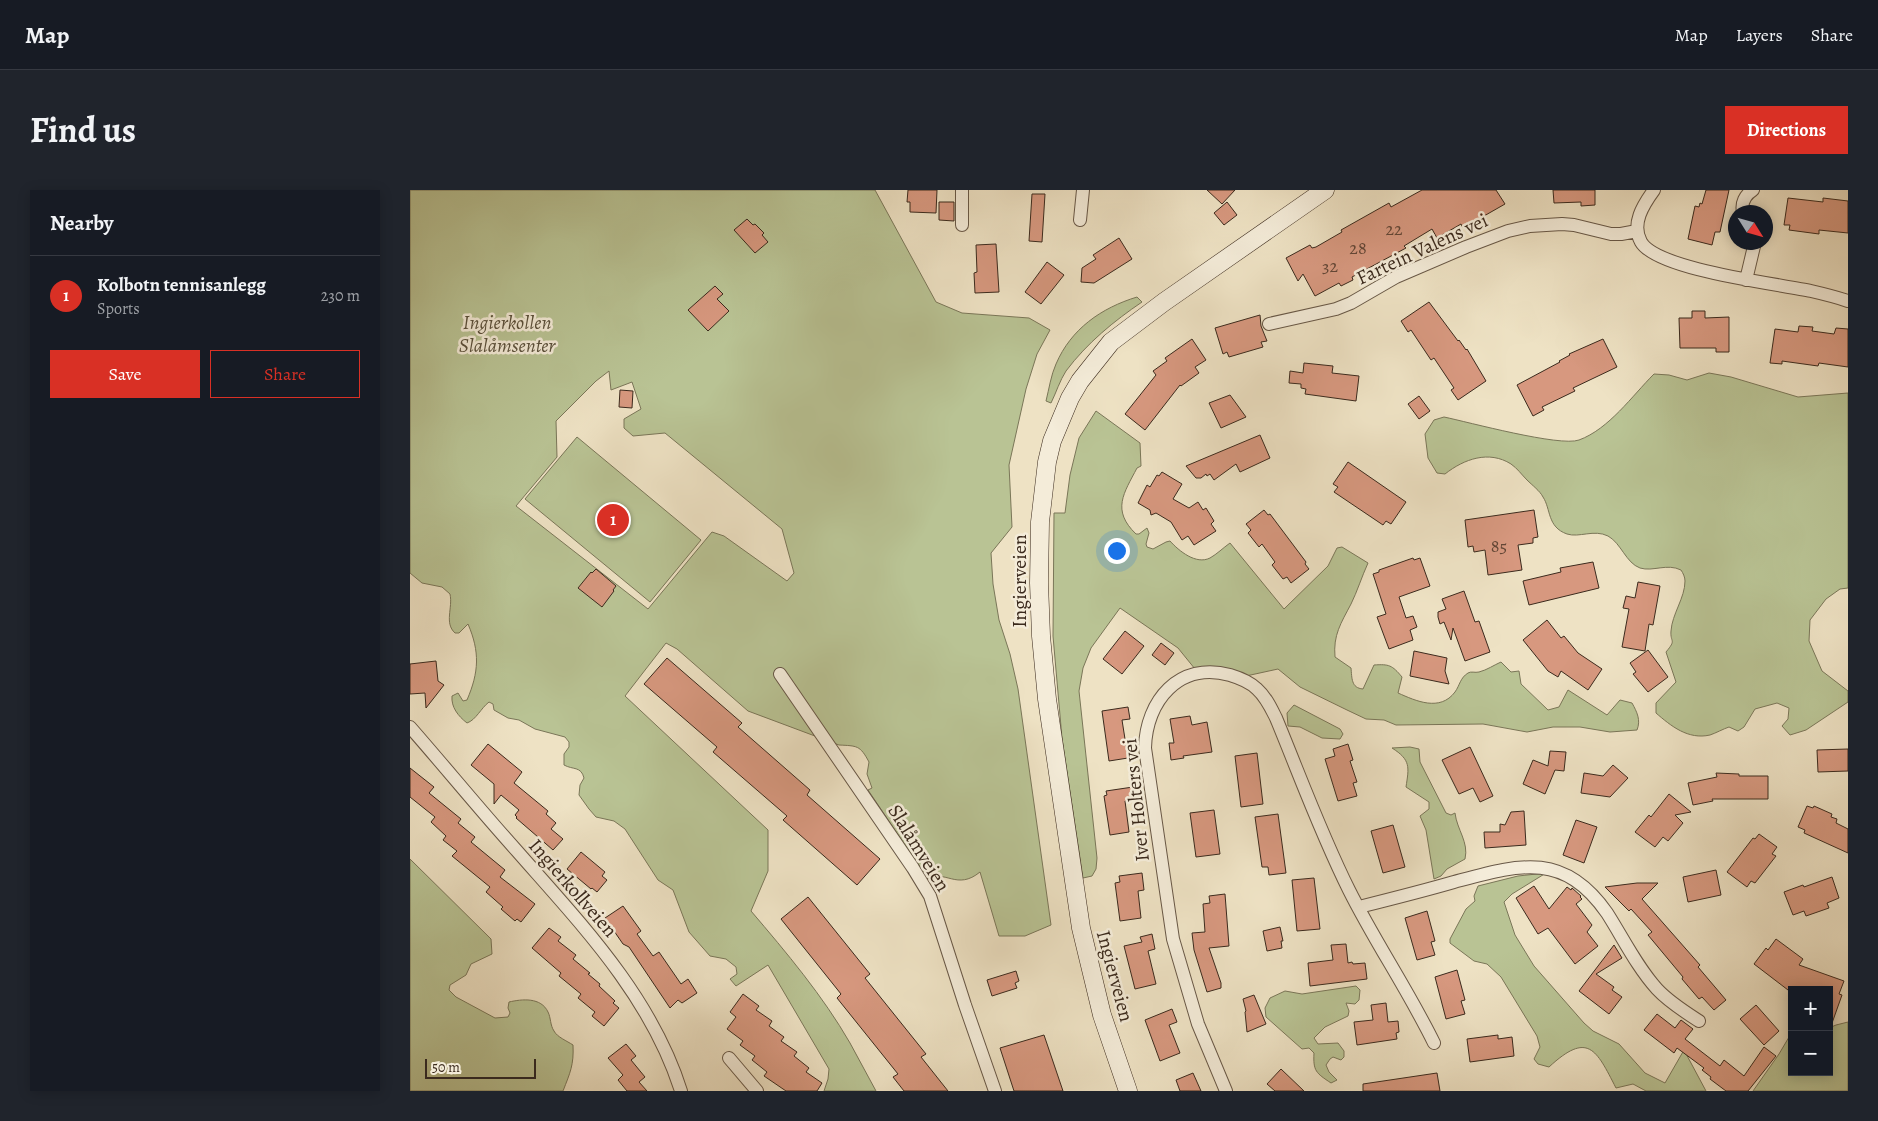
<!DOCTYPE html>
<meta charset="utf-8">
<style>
:root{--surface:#171b24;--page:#20242c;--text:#f1f3f6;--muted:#9ea1a6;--line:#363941;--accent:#d93025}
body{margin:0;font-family:Alegreya,serif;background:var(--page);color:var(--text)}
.controls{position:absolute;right:15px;bottom:15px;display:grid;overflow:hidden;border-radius:0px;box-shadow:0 2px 12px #0003}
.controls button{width:45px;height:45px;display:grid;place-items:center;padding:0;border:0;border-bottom:1px solid var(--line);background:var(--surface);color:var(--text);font:25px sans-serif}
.compass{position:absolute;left:1318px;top:15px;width:45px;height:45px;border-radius:50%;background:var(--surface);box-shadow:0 2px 12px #0003;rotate:127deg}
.scale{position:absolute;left:15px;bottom:12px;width:111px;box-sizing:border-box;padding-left:5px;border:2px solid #3b2a1d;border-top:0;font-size:14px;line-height:18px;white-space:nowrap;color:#3b2a1d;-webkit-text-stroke:4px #f4ecd9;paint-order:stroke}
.you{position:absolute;left:706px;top:360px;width:18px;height:18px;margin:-12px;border:4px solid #fff;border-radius:50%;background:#1a73e8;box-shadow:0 0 0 8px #1a73e833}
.badge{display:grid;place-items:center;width:32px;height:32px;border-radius:50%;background:var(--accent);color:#fff;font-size:16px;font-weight:700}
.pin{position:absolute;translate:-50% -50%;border:2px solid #fff;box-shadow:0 1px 5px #0006}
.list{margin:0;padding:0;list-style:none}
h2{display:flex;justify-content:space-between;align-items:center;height:65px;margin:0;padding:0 20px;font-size:21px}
h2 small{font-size:16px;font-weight:400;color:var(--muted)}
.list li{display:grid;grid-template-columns:32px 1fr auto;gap:15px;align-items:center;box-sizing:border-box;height:80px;padding:0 20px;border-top:1px solid var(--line)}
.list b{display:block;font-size:19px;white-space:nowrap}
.list p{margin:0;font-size:16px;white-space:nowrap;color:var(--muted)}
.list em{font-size:16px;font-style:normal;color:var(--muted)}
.actions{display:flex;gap:10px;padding:15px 20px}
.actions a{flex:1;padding:11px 0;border:1px solid var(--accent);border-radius:0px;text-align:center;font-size:18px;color:var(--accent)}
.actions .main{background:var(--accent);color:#fff}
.map{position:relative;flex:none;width:1438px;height:901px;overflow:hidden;border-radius:0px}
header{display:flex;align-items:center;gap:30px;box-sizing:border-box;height:70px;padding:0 25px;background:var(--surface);border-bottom:1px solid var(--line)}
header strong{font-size:24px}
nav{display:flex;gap:28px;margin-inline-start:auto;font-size:18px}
.intro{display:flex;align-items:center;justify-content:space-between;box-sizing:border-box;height:120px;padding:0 30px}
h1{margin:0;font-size:35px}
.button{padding:12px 22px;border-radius:0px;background:var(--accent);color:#fff;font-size:18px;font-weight:700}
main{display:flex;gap:30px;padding:0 30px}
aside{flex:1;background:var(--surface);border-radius:0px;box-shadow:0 2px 12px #0003}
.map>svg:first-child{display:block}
.green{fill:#b9c394;stroke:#7a7658;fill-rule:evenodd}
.building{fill:#d7987f;stroke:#3b2a1d}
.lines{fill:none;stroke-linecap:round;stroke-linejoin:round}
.minor-casing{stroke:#685847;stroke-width:14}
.secondary-casing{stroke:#3b2a1d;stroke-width:19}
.minor{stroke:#f4ecd9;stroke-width:12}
.secondary{stroke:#f4ecd9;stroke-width:18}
.labels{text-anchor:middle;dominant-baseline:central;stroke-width:5;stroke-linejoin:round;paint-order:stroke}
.number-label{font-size:18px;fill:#624636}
.street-label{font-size:20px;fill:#3b2a1d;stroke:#f4ecd9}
.park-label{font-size:20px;font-style:italic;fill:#5a503b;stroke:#f4ecd9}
</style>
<header>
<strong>Map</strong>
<nav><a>Map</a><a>Layers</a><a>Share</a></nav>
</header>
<div class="intro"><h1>Find us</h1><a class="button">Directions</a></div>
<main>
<aside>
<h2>Nearby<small></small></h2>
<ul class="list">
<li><span class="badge">1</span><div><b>Kolbotn tennisanlegg</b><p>Sports</p></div><em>230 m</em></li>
</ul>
<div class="actions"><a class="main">Save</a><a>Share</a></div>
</aside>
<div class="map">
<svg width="1438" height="901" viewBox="0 0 1438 901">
<rect width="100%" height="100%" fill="#eee2c4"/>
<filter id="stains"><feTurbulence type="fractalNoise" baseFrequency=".004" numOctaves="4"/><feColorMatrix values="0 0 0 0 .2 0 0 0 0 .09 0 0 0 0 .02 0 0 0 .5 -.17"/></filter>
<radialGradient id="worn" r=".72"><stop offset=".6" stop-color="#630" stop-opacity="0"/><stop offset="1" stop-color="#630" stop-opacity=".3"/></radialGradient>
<!-- green -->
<path class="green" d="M0 0H465L526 112 552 123 619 128 640 140 627 164 616 199 599 275 602 337 581 363 583 394 589 430 600 464 608 499 641 735 615 746H589L570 682C547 701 535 679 518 689L458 600 462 598 457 584 459 572C450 555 447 556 429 555L338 521 267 459 256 453 215 506 358 640V681L341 721C376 762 413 806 440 853 449 869 457 885 466 901H414L418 889 419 879 358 775 326 796 320 789 327 784 326 777 316 769 300 766 279 742 263 700 248 690 215 639 204 631 186 627 179 619 169 605 170 595 174 588C171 576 163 580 154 575V564L159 557V552L155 547 125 539 109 530 98 528 84 520 83 514 79 512C71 518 66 530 57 533 48 526 41 517 42 506L48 503 53 511 57 510C69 482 70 462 58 434L49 443H45C34 433 43 418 40 404L32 397 12 393 0 383ZM199 181 201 200 222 192 231 219 214 229V238L223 246 255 243 372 339 384 383 377 391 314 346 302 342 238 419 106 316 147 267 146 231 186 191Z
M727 107 732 112C704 131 677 153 656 181 650 190 646 203 641 213L636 211C639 199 641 185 646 174 661 139 691 118 727 107Z
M1299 183 1321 187 1388 207 1438 203V398L1430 399 1416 409 1400 430 1399 451 1412 481 1438 501V512L1396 540 1380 545 1372 536 1378 529 1379 518 1367 513 1345 519 1334 537 1328 541 1319 537C1313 539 1306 543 1300 545 1278 550 1261 536 1246 523V513L1266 492 1256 462C1267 449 1260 453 1261 441 1262 424 1275 408 1275 391 1275 387 1273 383 1271 380 1257 373 1243 382 1230 378 1216 373 1211 353 1198 346 1184 339 1169 348 1157 344 1137 337 1141 319 1133 307 1130 301 1122 295 1117 290 1112 285 1107 278 1101 274 1079 260 1054 269 1035 284L1027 283 1018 268 1015 244 1024 230 1034 227C1058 232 1150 257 1169 250 1199 239 1222 206 1244 184L1259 185 1277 190Z
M686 221 730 253 731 276 727 278C714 303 701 320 726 344H729L737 338 739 343 736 354 737 357 743 359 756 352 760 351C769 361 786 375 800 368 807 364 813 358 820 353L874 419 918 376 927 358 932 357 958 373C952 386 947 402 941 414 931 433 923 445 925 467L941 478C942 488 941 498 953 499L964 475C979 474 982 475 992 487L988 503C1006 511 1030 522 1045 502 1050 495 1050 488 1058 483 1061 481 1065 483 1069 482 1077 480 1084 475 1091 472L1101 482 1109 481 1111 494 1138 520 1149 517 1158 500 1197 525 1210 510 1222 513C1227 522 1231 530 1227 540L1200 542 1170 537H1143L1117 542 1073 534 986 535 974 530 956 529 937 520 890 497 868 479 836 486 785 479 768 458 710 418 681 458 673 478 669 501 687 668 686 679 682 686 673 688 652 548 643 446 644 323H655L660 285 669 248Z
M167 247 291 350 240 412 115 309Z
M884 515 930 539 933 544 930 549 912 548 890 537 878 536 877 523Z
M1000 557 1009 559 1010 572 1036 623 1041 625 1045 623C1047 640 1059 652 1055 669L1037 679 1031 686 1024 689 1016 640 1010 626 1019 619V612L996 597C999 577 1001 570 982 558Z
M0 669 81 749 82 764 61 774 56 785 40 795 39 800 46 807 85 828 98 827 100 823 98 818 99 812C112 809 131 807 138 822 141 828 140 835 144 841 147 847 157 851 163 855 164 875 160 883 153 901H0Z
M1136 683 1102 704 1094 712 1105 745 1124 776 1174 833 1183 841 1209 854 1235 883 1255 893 1274 860 1296 901H1236L1223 894 1206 898C1186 859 1178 841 1139 877L1128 874 1124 869 1130 857 1127 846 1091 787 1077 774 1064 771 1040 753V749L1056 719 1065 711 1064 706 1068 696 1108 686Z
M946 796 950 800 949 810 945 814 936 813 939 821 938 826 915 837 904 848 908 854 928 853 934 861V867L931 870 923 867 920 869 916 875 919 882 927 890 921 893C906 883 903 881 904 863L899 858 892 859 856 827 855 818 860 808 875 801 892 804Z
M1438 832V901H1343L1369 864 1382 842V882H1419V838L1426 835Z"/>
<!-- building -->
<path class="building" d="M498 0H527L526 23 500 22V12H497Z
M797 0H825L812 14Z
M1012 0H1086L1095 14 1053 38 1051 34 1027 48 1022 39 994 56 996 58 942 87 943 90 931 96 929 93 905 106 893 84 888 91 876 68 900 55 902 58 906 57 932 42 931 40 979 13 981 17Z
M1143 0H1185V15L1171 16V12L1144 13Z
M1296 0H1319L1310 42H1305L1302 55 1278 49 1285 16 1289 17 1290 13 1292 14Z
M622 4H635L632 52 619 51Z
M1378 8 1413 12V8L1438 11V43L1409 40V44L1379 40 1380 35H1374Z
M529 12H544V31L529 30Z
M817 12 827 25 814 35 804 23Z
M337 29 343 35 345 34 354 43 352 45 358 52 345 63 324 40Z
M709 48 722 69 684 93 671 92 672 78 686 69 683 65Z
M586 54 589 102 565 103 564 83 567 82 566 55Z
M637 72 654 85 631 114 615 102Z
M305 96 313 104 307 109 319 121 298 141 278 120Z
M1019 112 1048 151 1049 150 1056 160 1057 159 1076 191 1048 210 1041 200 1044 198 1024 168 1021 170 1001 140 998 142 991 131Z
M1282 121H1295V128L1319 127V162H1306V158H1270L1269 128H1282Z
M850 125 851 136 857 151 851 152 853 157 819 167 817 162 813 164 805 138Z
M1389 136 1403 137 1402 141 1424 144 1426 138 1438 139V177L1409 173 1408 176 1372 171V174L1360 173 1365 139 1388 142Z
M782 149 796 170 785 177 789 183 771 196 770 195 735 240 715 224 746 185 743 181 757 171 755 168Z
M1193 149 1207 177 1163 198 1165 201 1132 217 1134 220 1123 226 1107 195 1150 172 1149 171 1160 165 1159 164Z
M894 173 923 176 922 183 949 186 946 211 895 204 896 199 891 198V194L879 193 880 181 893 183Z
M210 200 223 201 222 218 209 217Z
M820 205 836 227 811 238 799 213Z
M1009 206 1020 221 1009 229 998 214Z
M850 245 860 268 830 282 826 274 804 290 800 284 797 286 796 284 791 288H786L776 276Z
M938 272 996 312 981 334 976 331 973 335 924 302 928 297 923 294Z
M752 282 772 294 763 309 779 318 788 312 793 320 796 318 804 331 801 334 806 341 784 355 778 346 772 350 761 332 746 323 741 325 740 320 728 313 737 295 740 297 747 285 749 286Z
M854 320 858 325 860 324 896 372 895 374 899 379 881 393 877 387 873 389 862 375 865 372 852 354 849 357 838 343 841 340 836 334Z
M1124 320 1128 347 1123 348V353L1108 355 1112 380 1078 385 1075 360 1064 362 1063 356 1058 357 1055 330Z
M1003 368 1004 370 1010 368 1020 396 989 407 996 428 1003 426 1007 437 1000 440 1003 450 979 459 967 427 976 424 963 384 969 382V380Z
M1183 372 1189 398 1119 415 1113 391 1151 382 1150 378Z
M186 379 206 396 203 400 204 401 192 417 168 398 181 382 182 383Z
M1228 392 1250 396 1243 435 1239 434 1235 461 1212 457 1219 419 1213 418 1216 406 1225 408Z
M1054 401 1065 432 1069 431 1080 462 1055 471 1043 438 1041 450 1034 432 1030 434 1028 427V422L1036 419 1032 409Z
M1137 430 1151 448 1154 446 1168 463 1192 479 1178 500 1151 481 1148 487 1138 481 1113 450Z
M715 441 734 456 712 484 693 469Z
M751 453 764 463 755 475 742 465Z
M1238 460 1258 487 1238 502 1223 484 1226 482 1220 473Z
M1004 461 1037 468 1035 481 1039 494 1000 486Z
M257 468 332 533 328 537 400 600 397 605 470 669 447 695 373 630 377 626 303 562 307 557 234 494Z
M26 471 28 491 34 495 16 518 15 503 0 504V474Z
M718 517 720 529 712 530 718 568 699 571 692 521Z
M780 526 782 535 797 532 802 562 773 566 774 568 761 570 759 553H764L760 529Z
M78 554 112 582 104 593 138 621 136 624 146 633 141 639 153 649 143 660 106 628 107 627 105 625 109 620 91 605 84 614V594L61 575Z
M938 554 943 570 940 571 947 592 943 593 947 606 928 611 915 569 925 566 923 559Z
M1060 557 1083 606 1070 612 1063 598 1049 604 1032 570Z
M1438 559V581L1408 582 1407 560Z
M1140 561 1156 562 1154 581 1145 580 1135 604 1113 594 1123 570 1138 576Z
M847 563 853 614 831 617 825 566Z
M1203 575 1218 588 1200 607 1171 603 1174 583 1193 586Z
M0 578 24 597 19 603 51 629 48 633 65 647 61 652 95 680 90 687 125 714 111 732 107 729 105 731 91 719 93 717 76 702 80 697 42 666 47 661 33 650 36 646 21 632 25 627 0 607Z
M1306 583 1329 584V586H1358V609H1302L1303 611 1283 615 1278 593 1307 587Z
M723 597 725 610 715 611 719 642 700 645 694 606 697 605 696 601Z
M1259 604 1281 622 1265 625 1273 633 1258 651 1253 647 1245 657 1225 642 1239 625 1241 627Z
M1397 616 1403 618 1404 616 1422 624 1421 627 1427 629 1426 633 1438 639V663L1394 643 1395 640 1388 637Z
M804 620 810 664 786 667 780 623Z
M1114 621 1116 655 1075 658 1074 642H1090V634L1095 635 1101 622Z
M868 624 876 683 859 685 858 677H852L845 627Z
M1166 630 1187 637 1174 673 1153 665Z
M983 635 995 677 973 683 961 641Z
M1349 644 1367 657 1362 664 1366 666 1345 693 1341 691 1337 697 1317 682 1343 648 1345 649Z
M171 662 195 682 192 686 197 690 187 702 182 698 181 699 157 679Z
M1306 680 1311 705 1278 712 1273 687Z
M732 683 734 700 728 701 731 728 710 731 705 693 710 692 709 686Z
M1422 687 1429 708 1417 713 1419 718 1396 726 1394 721 1383 725 1374 702 1393 695 1394 697Z
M904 688 910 739 887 741 882 690Z
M1227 693H1248L1232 709 1290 775 1288 777 1316 810 1304 820 1292 807 1289 809 1272 789 1273 787 1238 745 1242 742 1221 719 1219 721 1195 697Z
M1124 696 1139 719 1157 697 1161 700 1162 698 1171 706 1170 707 1172 709 1166 714 1182 735 1177 742 1188 756 1165 774 1138 738 1128 744 1106 708Z
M815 704 819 756 799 758 811 793V798L797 802 784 760 782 743 795 742 793 714 800 713 799 706Z
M398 707 460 784 455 788 516 864 511 867 538 901H494L483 887 488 884 427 808 431 804 371 729Z
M213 716 231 741 227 744 243 766 249 762 271 794 278 789 287 803 272 813 268 810 260 818 219 757 213 754 195 728Z
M1017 721 1025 751 1021 752 1025 765 1007 770 995 728Z
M870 737 873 751H871L872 758 857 761 853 741Z
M139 738 151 747 148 751 166 765 163 769 180 783 178 784 190 794 189 796 205 811 203 813 209 818 194 836 182 826 185 822 168 808 171 804 149 786 151 783 122 758Z
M742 744 745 759 738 761 746 794 725 799 714 756 732 752 730 747Z
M1366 749 1393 769 1389 775 1434 791 1429 804 1432 805 1421 836 1419 835V800H1378L1344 774 1356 758 1358 760Z
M936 754 938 773 942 772 943 774 955 773 957 789 900 796 898 773 923 770 921 755Z
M1204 755 1212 768 1186 784 1204 797 1202 800 1212 807 1199 824 1169 801Z
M1047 780 1055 810 1051 811 1055 824 1036 829 1025 787Z
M606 781 609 791 605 793 607 798 582 806 577 790Z
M333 804 349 816 346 820 362 831 359 836 374 847 371 851 387 862 384 866 399 878 396 882 412 893 407 901H376L354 886 357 882 342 870 345 866 330 855 333 851 317 839 326 827 320 822Z
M844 805 856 834 837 842 835 822 836 821 833 809Z
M976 813 978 832 988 831 989 842 986 843 987 849 947 855 944 832 963 830 961 815Z
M1346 815 1369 841 1354 855 1330 829Z
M762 819 767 832 759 835 770 863 750 871 735 830Z
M1247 824 1265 838 1271 830 1283 839 1275 849 1310 876 1314 870 1334 886 1354 857 1366 866 1338 901H1316L1300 889 1301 887 1292 880 1294 878 1267 858 1264 863 1234 840Z
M634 845 653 901H604L590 858Z
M1088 845V849L1102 847 1104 866 1060 872 1057 849Z
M216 854 226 866 221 870 235 887 229 892 237 901H217L208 890 213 885 198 868Z
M871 879 894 901H865L857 894Z
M783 883 791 901H770L766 890Z
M1027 883 1030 901H953V894Z"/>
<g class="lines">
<!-- minor casing -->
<g class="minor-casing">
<path id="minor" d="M1244 0C1233 15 1221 34 1231 52 1247 80 1369 94 1401 101 1414 104 1426 107 1438 111
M1333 22C1331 13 1335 5 1343 0
M670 30 673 0
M552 35V0
M1336 90 1345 52
M859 134 926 119 941 113 986 87 1056 57 1098 41 1120 36 1152 34 1164 35 1201 44H1211L1227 41
M370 484 503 678 520 706 555 815 585 901
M0 537C36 578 70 620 107 661 171 734 241 806 271 901
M949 717C981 709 1013 701 1044 692 1108 675 1153 660 1197 723 1213 748 1227 777 1247 799 1259 812 1275 822 1289 831
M319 868 347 901
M816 901 788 834 763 749 735 558C736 511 769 471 820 485 830 488 840 492 847 499 856 507 861 518 866 528 890 586 911 644 939 700 965 752 998 800 1024 853"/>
</g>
<!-- secondary casing -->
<g class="secondary-casing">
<path id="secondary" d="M718 901 692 825 671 738 637 509 631 446 629 393 630 332 637 272 642 251 660 208 670 191 701 152 754 112 915 0"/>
</g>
<!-- minor -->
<use href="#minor" class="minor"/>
<!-- secondary -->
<use href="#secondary" class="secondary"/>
</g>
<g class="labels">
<!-- number labels -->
<g class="number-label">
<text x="984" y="39">22</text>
<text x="948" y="58">28</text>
<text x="920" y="76">32</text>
<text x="1089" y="356">85</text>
</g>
<!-- street labels -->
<g class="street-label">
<text transform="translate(1012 59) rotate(-25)">Fartein Valens vei</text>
<text transform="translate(609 391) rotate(-90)">Ingierveien</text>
<text transform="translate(726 610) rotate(-96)">Iver Holters vei</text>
<text transform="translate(509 658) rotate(58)">Slalåmveien</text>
<text transform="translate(163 698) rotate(49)">Ingierkollveien</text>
<text transform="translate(705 786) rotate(75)">Ingierveien</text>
</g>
<!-- park labels -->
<g class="park-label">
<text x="97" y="132">Ingierkollen<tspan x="97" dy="23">Slalåmsenter</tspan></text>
</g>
</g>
<rect width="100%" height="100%" filter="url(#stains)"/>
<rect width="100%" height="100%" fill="url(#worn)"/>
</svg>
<div class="controls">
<button>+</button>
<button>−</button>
</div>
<svg class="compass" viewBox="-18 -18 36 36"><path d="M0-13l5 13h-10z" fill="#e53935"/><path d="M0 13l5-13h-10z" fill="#9ea1a6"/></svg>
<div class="scale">50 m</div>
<div class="you"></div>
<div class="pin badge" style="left:203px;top:330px">1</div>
</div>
</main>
